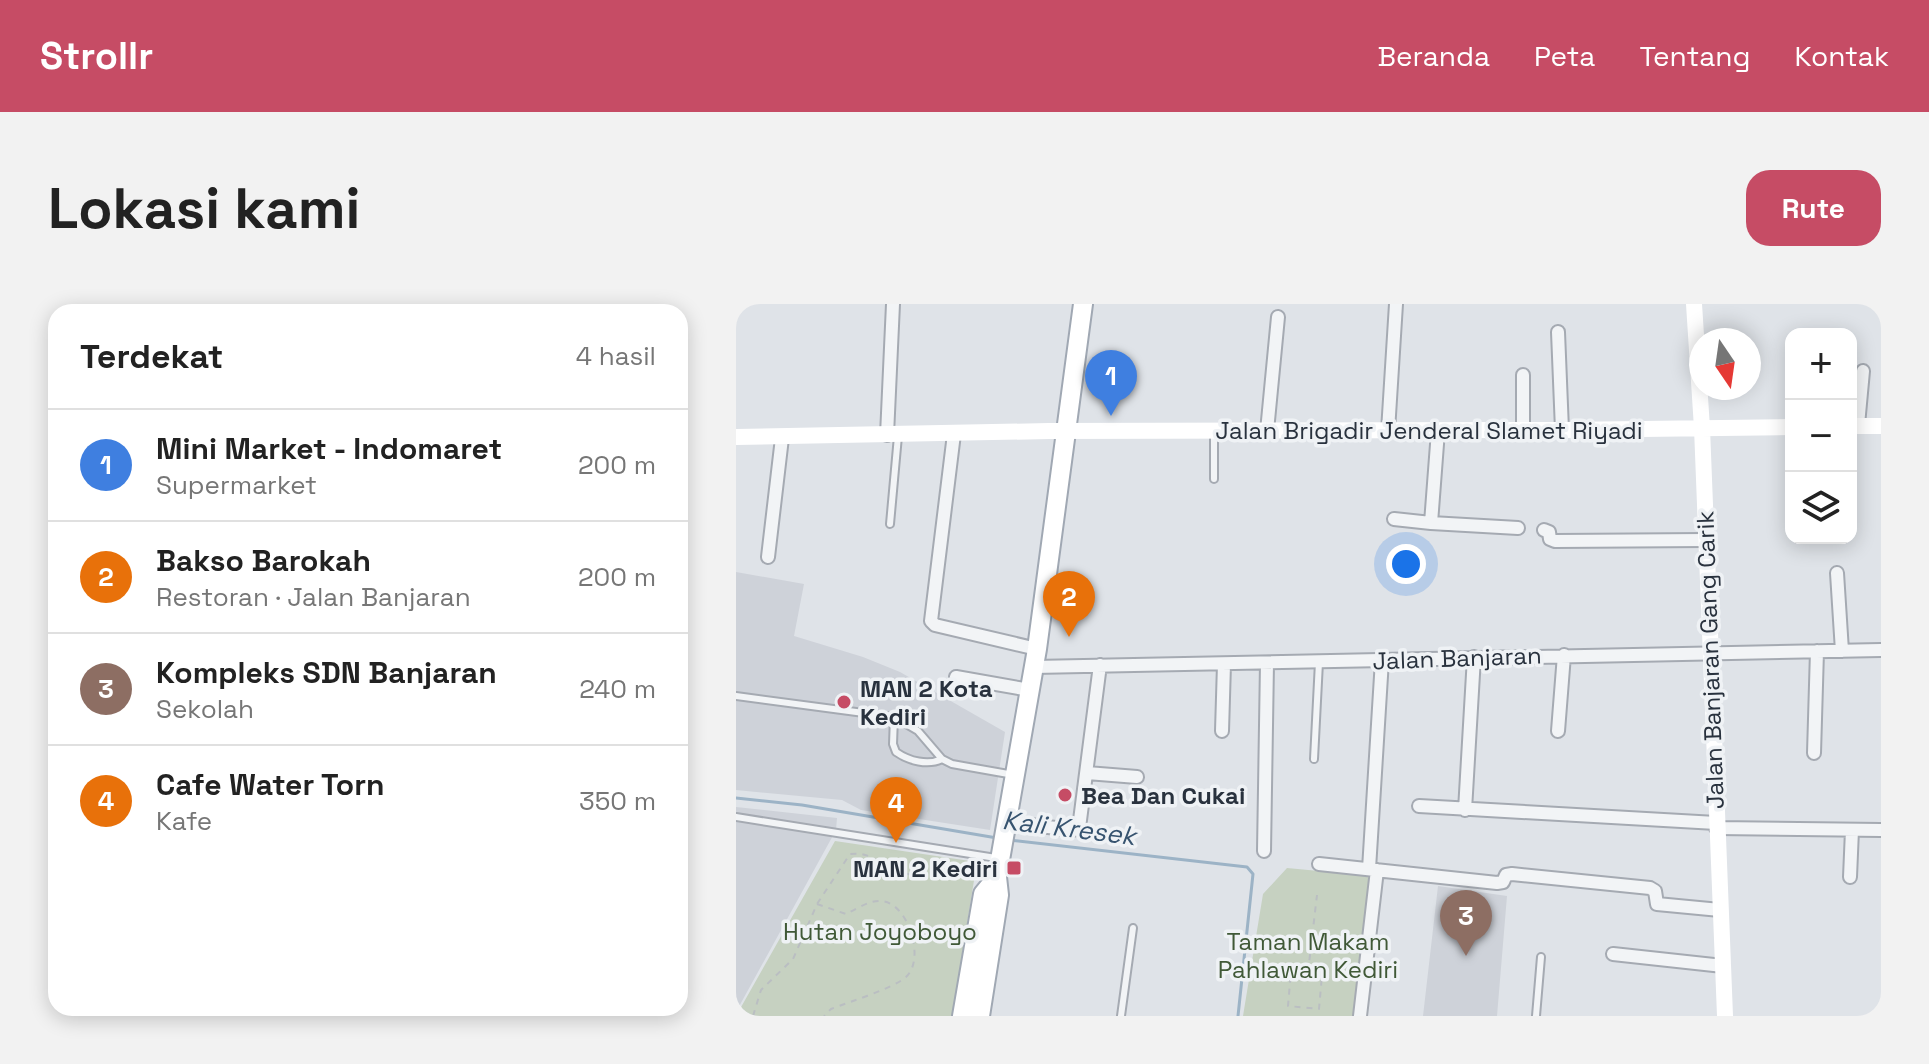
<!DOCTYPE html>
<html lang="id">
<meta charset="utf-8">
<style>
:root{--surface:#fff;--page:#f2f2f2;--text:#222;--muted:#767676;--line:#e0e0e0;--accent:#c64c65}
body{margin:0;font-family:"Space Grotesk",sans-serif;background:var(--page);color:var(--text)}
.controls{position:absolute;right:24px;top:24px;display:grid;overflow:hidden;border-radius:16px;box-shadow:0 4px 20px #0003}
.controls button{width:72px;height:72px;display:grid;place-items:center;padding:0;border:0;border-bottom:2px solid var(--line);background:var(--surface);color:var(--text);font:40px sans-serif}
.compass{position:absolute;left:953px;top:24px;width:72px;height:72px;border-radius:50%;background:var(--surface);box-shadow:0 4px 20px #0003;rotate:167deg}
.you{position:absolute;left:670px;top:260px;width:28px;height:28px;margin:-20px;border:6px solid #fff;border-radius:50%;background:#1a73e8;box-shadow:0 0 0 12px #1a73e833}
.badge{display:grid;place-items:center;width:52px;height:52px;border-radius:50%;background:var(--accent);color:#fff;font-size:26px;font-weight:700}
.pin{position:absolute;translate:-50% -66px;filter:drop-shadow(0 2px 4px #0008)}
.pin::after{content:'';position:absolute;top:42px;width:28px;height:24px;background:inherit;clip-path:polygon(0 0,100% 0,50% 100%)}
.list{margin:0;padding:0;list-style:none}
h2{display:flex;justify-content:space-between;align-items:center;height:104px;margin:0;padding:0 32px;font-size:34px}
h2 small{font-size:26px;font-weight:400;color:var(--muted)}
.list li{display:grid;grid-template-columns:52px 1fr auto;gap:24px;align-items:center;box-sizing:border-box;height:112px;padding:0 32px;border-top:2px solid var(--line)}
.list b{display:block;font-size:30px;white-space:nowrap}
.list p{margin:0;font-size:26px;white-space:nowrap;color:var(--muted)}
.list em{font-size:26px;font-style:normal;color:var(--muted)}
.icon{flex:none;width:44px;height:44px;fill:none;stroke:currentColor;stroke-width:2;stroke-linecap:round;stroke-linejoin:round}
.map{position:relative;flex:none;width:1145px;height:712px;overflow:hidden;border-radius:24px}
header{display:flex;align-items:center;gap:48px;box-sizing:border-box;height:112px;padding:0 40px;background:var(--accent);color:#fff}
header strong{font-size:38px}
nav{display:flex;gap:44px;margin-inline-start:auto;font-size:28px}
.intro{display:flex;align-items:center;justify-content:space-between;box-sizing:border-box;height:192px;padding:0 48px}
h1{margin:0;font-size:56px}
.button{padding:20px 36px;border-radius:24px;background:var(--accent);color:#fff;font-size:28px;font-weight:700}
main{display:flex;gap:48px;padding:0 48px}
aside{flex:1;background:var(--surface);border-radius:24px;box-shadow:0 4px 20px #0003}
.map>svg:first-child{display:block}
.built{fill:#ced2d9}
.green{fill:#c6d1c1}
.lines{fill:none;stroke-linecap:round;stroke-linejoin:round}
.stream{stroke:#9cb3c6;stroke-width:3}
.lane-casing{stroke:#a5aab2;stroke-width:10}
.street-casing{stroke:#a5aab2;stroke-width:16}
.primary-casing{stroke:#a0a8b3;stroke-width:22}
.path{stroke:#babec2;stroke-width:2;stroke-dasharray:6 6;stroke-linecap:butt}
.lane{stroke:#f2f4f6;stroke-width:6}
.street{stroke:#f2f4f6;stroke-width:12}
.secondary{stroke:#fff;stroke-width:16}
.primary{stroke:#fff;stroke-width:18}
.poi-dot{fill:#c64c65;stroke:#eff2f5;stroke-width:3}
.labels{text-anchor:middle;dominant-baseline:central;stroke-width:7;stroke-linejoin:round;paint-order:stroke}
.street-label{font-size:24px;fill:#29323e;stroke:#eff2f5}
.poi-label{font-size:24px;font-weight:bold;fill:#29323e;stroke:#eff2f5;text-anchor:start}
.park-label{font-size:24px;fill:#405937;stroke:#eff2f5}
.water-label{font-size:26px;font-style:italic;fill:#36536f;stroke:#eff2f5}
</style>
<header>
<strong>Strollr</strong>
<nav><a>Beranda</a><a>Peta</a><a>Tentang</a><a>Kontak</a></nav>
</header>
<div class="intro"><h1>Lokasi kami</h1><a class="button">Rute</a></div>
<main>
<aside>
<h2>Terdekat<small>4 hasil</small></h2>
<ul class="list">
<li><span class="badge" style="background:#3f7fe0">1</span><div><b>Mini Market - Indomaret</b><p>Supermarket</p></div><em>200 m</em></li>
<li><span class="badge" style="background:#e8710a">2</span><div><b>Bakso Barokah</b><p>Restoran · Jalan Banjaran</p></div><em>200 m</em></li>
<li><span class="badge" style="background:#8d6e63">3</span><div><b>Kompleks SDN Banjaran</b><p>Sekolah</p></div><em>240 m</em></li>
<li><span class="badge" style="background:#e8710a">4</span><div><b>Cafe Water Torn</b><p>Kafe</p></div><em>350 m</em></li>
</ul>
</aside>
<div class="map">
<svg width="1145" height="712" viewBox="0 0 1145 712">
<rect width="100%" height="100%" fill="#dfe3e8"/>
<!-- built -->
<path class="built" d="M0 268 68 280 58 332 127 353 164 368 269 428 254 526 125 506 106 496 0 486Z
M0 503 101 514 100 526 0 708Z
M702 582 771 592 761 712H687Z"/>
<!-- green -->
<path class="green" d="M99 537 241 558 216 712H0Z
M551 564 636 572 619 712H507L527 590Z"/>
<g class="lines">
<!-- stream -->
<path class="stream" d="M0 494 66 501 261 534
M273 536 511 563 517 570 502 712"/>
<!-- lane casing -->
<g class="lane-casing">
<path id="lane" d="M478 175V127
M154 220 162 132
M0 392 158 413 182 427 206 455 216 460 278 471
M158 413 157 440 160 448C173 457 192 462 206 455
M578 455 583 358
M0 513 260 554
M385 712 397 624
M800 712 805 653"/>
</g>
<!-- street casing -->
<g class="street-casing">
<path id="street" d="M822 28 826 126
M1122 121 1127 67
M787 126V71
M531 127 542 13
M652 127 660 0
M218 130 195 317 199 321 301 345
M151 131 157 0
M658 215 695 219 702 127
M695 219 782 224
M808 226 813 228 814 235 819 237 970 236
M32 253 46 134
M1101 269 1106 347
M298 363 1145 346
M220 373 294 386
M486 427 488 360
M822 427 828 351
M1078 449 1081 347
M351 469 401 473
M683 502 980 519
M729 506 738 353
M270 518 337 526 343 524 364 361
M980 524 1145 526
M528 547 531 359
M583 560 761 579 767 578 770 571 776 570 914 584 919 587 921 600 984 606
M633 565 646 356
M1114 573 1116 526
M877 650 987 662
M624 712 641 566"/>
</g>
<!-- primary casing -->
<g class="primary-casing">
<path id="primary" d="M226 712 247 590 261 573
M244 712 263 591 261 573 301 345 347 0"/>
</g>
<!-- path -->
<path class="path" d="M81 600 110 610C121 605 133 596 145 597 172 598 190 655 170 673 158 684 113 698 95 705L88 712
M555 667 586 671 583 705 552 702Z
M572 668 581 591
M17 712 25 686 57 655 81 600 114 550C137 547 145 563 166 569 189 575 209 563 234 567"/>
<!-- lane -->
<use href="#lane" class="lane"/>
<!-- street -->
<use href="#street" class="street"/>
<!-- secondary -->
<path class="secondary" d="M958 0 966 124 989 712
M1115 122H1145
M0 133 313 127 826 126 1055 123"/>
<!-- primary -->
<use href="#primary" class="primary"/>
</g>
<!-- markers -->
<g class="poi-dot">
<circle cx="108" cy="398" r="8"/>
<circle cx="329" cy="491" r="8"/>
<rect x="270" y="556" width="16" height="16" rx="4"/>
</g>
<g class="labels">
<!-- street labels -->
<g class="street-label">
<text x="693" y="126">Jalan Brigadir Jenderal Slamet Riyadi</text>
<text transform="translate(721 354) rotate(-2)">Jalan Banjaran</text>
<text transform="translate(974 356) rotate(-92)">Jalan Banjaran Gang Carik</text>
</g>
<!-- poi labels -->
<g class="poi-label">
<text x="124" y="384">MAN 2 Kota<tspan x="124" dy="28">Kediri</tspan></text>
<text x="345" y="491">Bea Dan Cukai</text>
<text x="262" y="564" text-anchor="end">MAN 2 Kediri</text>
</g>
<!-- park labels -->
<g class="park-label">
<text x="144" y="627">Hutan Joyoboyo</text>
<text x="572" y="637">Taman Makam<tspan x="572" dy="28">Pahlawan Kediri</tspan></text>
</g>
<!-- water labels -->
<g class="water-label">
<text transform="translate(333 524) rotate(7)">Kali Kresek</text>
</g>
</g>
</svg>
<div class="controls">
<button>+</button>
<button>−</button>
<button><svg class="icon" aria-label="layers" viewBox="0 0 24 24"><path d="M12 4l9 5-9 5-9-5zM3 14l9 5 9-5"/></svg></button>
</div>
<svg class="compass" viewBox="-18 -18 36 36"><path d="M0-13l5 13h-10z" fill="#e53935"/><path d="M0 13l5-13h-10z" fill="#767676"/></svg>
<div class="you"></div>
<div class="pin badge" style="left:375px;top:112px;background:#3f7fe0">1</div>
<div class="pin badge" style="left:333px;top:333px;background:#e8710a">2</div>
<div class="pin badge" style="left:730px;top:652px;background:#8d6e63">3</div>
<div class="pin badge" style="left:160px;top:539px;background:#e8710a">4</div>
</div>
</main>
